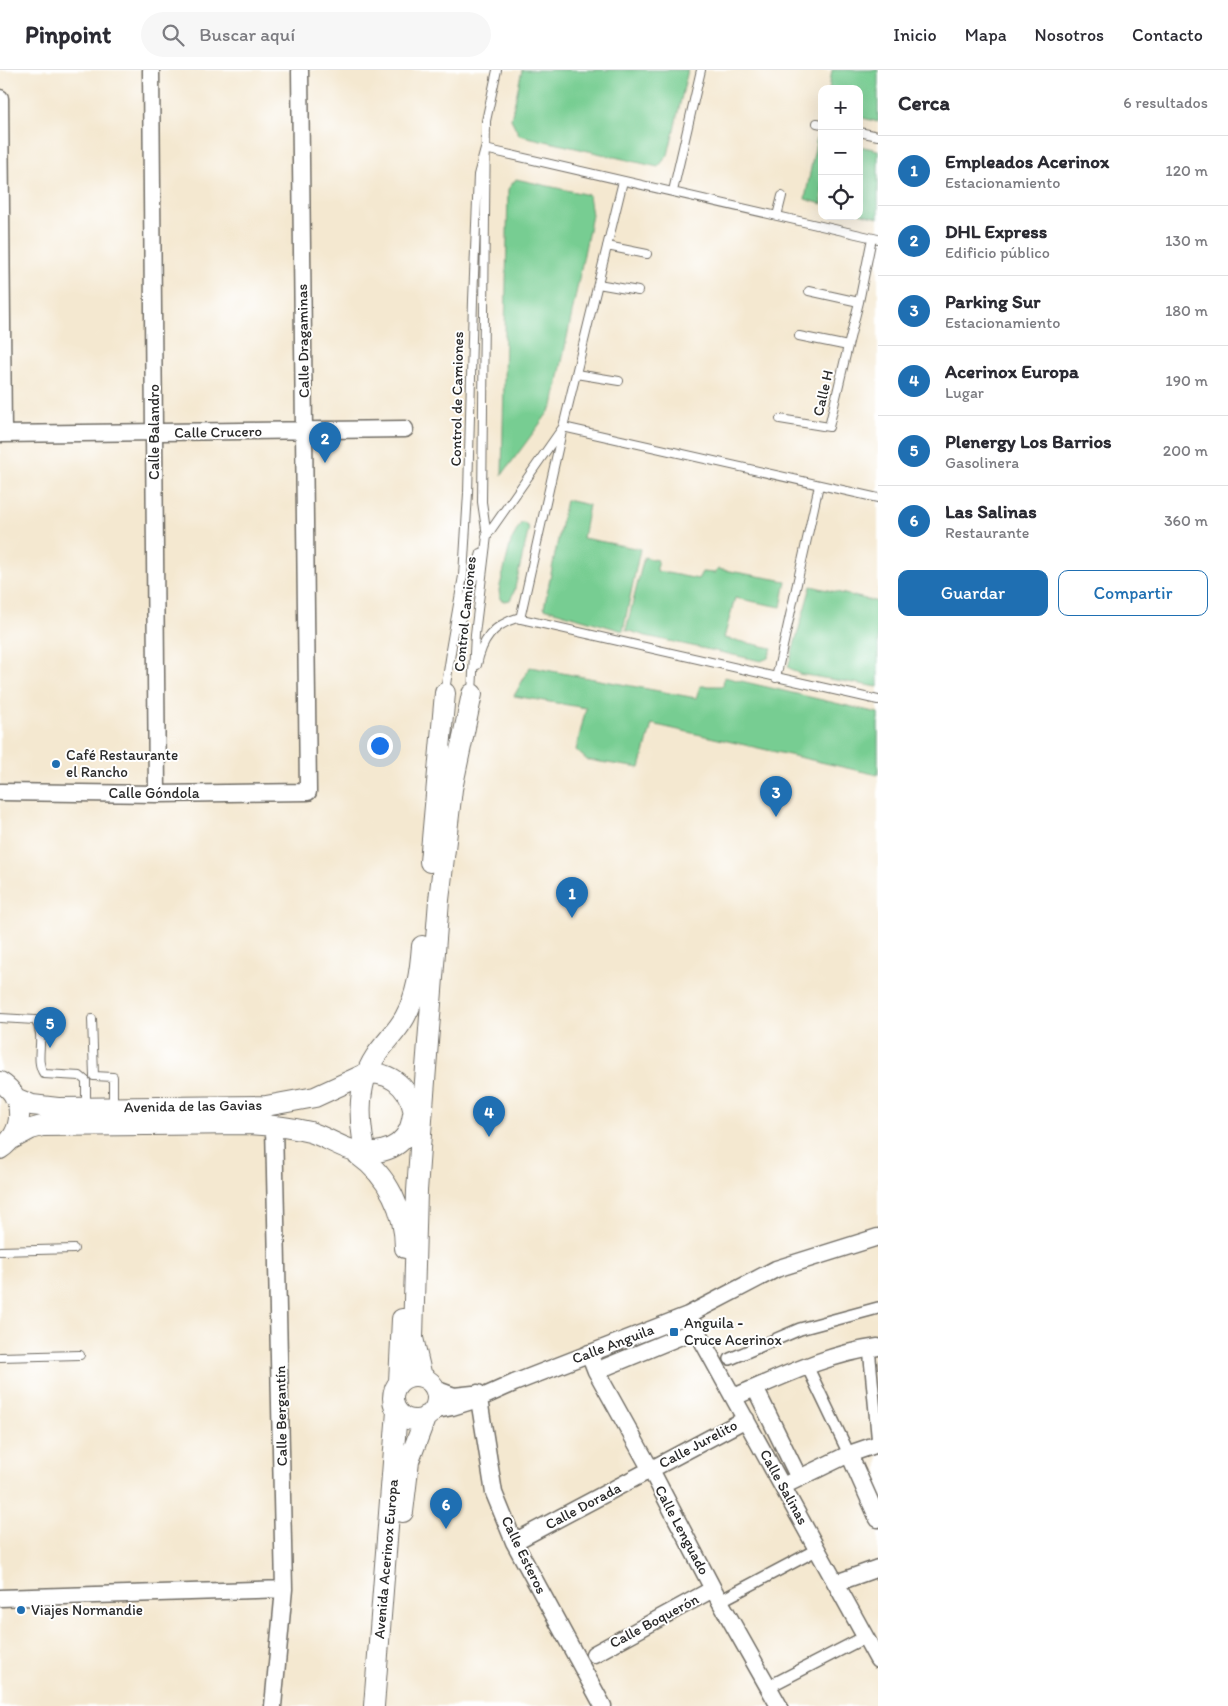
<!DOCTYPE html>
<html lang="es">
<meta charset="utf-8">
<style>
:root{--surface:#fff;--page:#f7f7f7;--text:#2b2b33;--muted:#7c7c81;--line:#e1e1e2;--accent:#1f6fb2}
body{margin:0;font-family:Itim,sans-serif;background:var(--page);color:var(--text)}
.controls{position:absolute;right:15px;top:15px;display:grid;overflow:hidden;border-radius:10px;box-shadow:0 5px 20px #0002}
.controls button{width:45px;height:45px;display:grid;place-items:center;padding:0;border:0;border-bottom:1px solid var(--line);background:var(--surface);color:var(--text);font:25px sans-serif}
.you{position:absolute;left:379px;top:675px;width:18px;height:18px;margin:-12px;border:4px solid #fff;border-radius:50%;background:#1a73e8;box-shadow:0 0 0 8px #1a73e833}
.badge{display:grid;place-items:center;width:32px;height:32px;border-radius:50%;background:var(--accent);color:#fff;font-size:16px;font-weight:700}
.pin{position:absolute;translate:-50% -41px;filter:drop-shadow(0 1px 2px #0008)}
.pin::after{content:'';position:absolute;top:26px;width:18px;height:15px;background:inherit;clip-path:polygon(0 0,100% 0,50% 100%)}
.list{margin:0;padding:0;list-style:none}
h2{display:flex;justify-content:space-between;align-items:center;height:65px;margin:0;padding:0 20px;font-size:21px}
h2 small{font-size:16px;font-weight:400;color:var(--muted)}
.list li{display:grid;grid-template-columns:32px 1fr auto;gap:15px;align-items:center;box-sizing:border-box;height:70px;padding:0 20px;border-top:1px solid var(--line)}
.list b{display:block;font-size:19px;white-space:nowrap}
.list p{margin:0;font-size:16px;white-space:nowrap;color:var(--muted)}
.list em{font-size:16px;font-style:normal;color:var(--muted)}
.actions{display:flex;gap:10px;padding:15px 20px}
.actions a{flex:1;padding:11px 0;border:1px solid var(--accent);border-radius:10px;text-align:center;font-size:18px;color:var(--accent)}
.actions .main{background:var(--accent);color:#fff}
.icon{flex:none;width:28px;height:28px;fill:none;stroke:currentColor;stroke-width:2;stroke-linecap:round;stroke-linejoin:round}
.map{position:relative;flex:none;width:878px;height:1636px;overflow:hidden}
header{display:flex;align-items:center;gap:30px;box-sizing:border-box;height:70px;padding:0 25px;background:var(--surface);border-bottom:1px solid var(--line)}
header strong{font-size:24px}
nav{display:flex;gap:28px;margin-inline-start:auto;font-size:18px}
.search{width:350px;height:45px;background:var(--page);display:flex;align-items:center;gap:12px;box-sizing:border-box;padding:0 18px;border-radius:28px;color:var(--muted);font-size:19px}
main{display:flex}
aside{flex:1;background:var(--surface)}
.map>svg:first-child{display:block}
.green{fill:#77cd92;stroke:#517c5e}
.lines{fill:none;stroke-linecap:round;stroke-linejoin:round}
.service-casing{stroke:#716d65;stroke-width:10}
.pedestrian-casing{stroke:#716d65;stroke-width:14}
.minor-casing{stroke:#716d65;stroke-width:19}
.tertiary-casing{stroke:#716d65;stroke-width:22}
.service{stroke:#fff;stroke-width:8}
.pedestrian{stroke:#fff;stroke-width:11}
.minor{stroke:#fff;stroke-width:16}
.tertiary{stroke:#fff;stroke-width:20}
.poi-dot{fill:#1f6fb2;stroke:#fff;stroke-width:2}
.labels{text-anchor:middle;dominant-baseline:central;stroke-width:4;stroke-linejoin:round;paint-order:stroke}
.street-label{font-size:15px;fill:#2b2b2b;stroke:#fff}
.poi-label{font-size:15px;fill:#2b2b2b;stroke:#fff;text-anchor:start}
</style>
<header>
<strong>Pinpoint</strong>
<div class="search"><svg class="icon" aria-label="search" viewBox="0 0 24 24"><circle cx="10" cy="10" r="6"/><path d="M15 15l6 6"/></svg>Buscar aquí</div>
<nav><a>Inicio</a><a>Mapa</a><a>Nosotros</a><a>Contacto</a></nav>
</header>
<main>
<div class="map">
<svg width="878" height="1636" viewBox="0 0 878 1636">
<rect width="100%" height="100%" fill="#fff"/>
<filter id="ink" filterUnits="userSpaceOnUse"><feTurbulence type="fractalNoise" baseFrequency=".02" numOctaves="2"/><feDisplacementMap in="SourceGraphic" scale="10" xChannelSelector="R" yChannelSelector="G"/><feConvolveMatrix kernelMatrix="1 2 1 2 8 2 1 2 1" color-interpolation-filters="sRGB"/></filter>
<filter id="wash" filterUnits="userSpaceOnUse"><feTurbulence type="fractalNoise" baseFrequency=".0096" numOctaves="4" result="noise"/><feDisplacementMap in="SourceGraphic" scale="20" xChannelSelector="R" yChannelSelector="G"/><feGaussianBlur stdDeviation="1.12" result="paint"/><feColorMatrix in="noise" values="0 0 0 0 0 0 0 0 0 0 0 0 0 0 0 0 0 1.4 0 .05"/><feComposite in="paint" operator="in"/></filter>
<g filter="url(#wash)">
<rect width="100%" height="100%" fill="#f4e8d0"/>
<!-- green -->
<path class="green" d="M522 0H688L668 85 658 97 519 65 511 49Z
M832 0H878V52L859 47V19H829Z
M817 67 822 68V134L805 129Z
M859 76 878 80V148L859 143Z
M516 109 589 125 592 145 553 336 502 405 508 119Z
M566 430 589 435 583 468 640 479 623 561 544 538Z
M521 453H524L529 458 514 522 510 530 504 531 500 529 499 520 511 471Z
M644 487 657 490V501L698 509 702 502 715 503 718 499 786 511 781 537 735 528 724 568 772 578 768 588 761 591 646 566 626 560Z
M811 516 878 532V617L799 604 788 597Z
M530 597 696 628 700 616H723L724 607 878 643V705L652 654 640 698 587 690 576 680 586 638 514 626Z"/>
</g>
<g filter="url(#ink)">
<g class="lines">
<!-- service casing -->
<g class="service-casing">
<path id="service" d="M817 53 822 54
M859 62 878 66
M673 121 701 0
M777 146 782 126
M607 176 647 184
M598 214 638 221
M809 221 859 232 872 168
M799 266 848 276 859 232
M576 304 619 311
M780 349 829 357 848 276
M486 467 563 357 623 111
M520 549 563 357 878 428
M458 558 481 483
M450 580 463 506 468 423 473 230 478 105 485 79 878 169
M477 595C482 570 493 555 517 548L878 630
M776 608 819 415
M445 621 452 576
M472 623 475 564 487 466 482 432 486 51 497 0
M0 948 35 950C47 966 33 989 44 1004L80 1006 86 1011V1036
M92 949 94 1006 113 1007V1035
M0 1181 74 1179
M0 1287 80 1285"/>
</g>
<!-- pedestrian casing -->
<g class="pedestrian-casing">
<path id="pedestrian" d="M869 1278 878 1374
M730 1289 800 1259 878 1238
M807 1296 849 1384
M720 1531 818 1479
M768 1617 865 1567"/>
</g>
<!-- minor casing -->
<g class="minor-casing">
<path id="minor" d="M151 0 157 724
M0 28 3 364
M0 364 405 359
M0 722 157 724 308 722 300 0
M688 1245 878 1590
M589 1283 596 1301 651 1400 713 1519 779 1636
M596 1301 696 1260
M755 1318 799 1408
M435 1319 454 1326 473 1324
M478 1323 494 1423 514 1472 603 1636
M734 1327C781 1307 827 1284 878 1277
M432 1341 452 1337 478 1329 514 1313 688 1245 776 1199 878 1167
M849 1384 878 1449
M783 1416 849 1384 878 1374
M514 1472 746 1349
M836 1513 878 1498
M0 1528 284 1519
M594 1584 713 1519
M273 1636 284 1519 274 1056"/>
</g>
<!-- tertiary casing -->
<g class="tertiary-casing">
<path id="tertiary" d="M430 792 445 623
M0 1012C27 1028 24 1063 0 1079
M15 1028 32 1035 58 1038 266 1036 315 1027 367 1003C396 1002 414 1024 415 1052
M12 1069 31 1059 42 1056 249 1054C269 1055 290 1057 310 1062 323 1066 335 1074 349 1079 370 1086 398 1083 409 1060 412 1053 413 1045 414 1038
M358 1085C388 1106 405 1141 405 1178
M368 1092C359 1059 355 1017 375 987 384 973 397 962 405 947 417 925 420 901 422 876
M393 1328a22 22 0 1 1 44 0a22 22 0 1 1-44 0Z
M422 1307 413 1268 417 1121 422 1050 439 830 452 719 472 624
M399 1312 402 1249
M403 1442 409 1391 426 1346
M374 1636 397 1341"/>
</g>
<!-- service -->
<use href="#service" class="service"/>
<!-- pedestrian -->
<use href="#pedestrian" class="pedestrian"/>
<!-- minor -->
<use href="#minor" class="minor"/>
<!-- tertiary -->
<use href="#tertiary" class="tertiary"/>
</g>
</g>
<!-- markers -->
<g class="poi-dot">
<circle cx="56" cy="694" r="5"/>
<rect x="669" y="1257" width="10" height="10" rx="2.5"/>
<circle cx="21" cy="1540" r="5"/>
</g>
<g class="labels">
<!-- street labels -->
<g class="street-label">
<text transform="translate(303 271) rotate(-91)">Calle Dragaminas</text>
<text transform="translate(823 323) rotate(-77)">Calle H</text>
<text transform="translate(457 329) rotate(-89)">Control de Camiones</text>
<text transform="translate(154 362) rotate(-90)">Calle Balandro</text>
<text transform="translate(218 362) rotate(-1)">Calle Crucero</text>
<text transform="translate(465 544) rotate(-84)">Control Camiones</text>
<text x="154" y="723">Calle Góndola</text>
<text transform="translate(193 1036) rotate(-1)">Avenida de las Gavias</text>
<text transform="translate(613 1274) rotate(-21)">Calle Anguila</text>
<text transform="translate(281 1346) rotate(-91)">Calle Bergantín</text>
<text transform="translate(698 1374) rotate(-28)">Calle Jurelito</text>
<text transform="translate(784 1417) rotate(61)">Calle Salinas</text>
<text transform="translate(583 1436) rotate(-28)">Calle Dorada</text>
<text transform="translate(682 1460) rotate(62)">Calle Lenguado</text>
<text transform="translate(524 1485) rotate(64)">Calle Esteros</text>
<text transform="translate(386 1489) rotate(-85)">Avenida Acerinox Europa</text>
<text transform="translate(654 1551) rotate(-28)">Calle Boquerón</text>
</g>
<!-- poi labels -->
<g class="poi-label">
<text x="66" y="685">Café Restaurante<tspan x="66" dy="17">el Rancho</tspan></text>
<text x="684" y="1253">Anguila -<tspan x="684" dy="17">Cruce Acerinox</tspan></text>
<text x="31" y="1540">Viajes Normandie</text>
</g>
</g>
</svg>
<div class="controls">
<button>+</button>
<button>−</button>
<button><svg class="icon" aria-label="locate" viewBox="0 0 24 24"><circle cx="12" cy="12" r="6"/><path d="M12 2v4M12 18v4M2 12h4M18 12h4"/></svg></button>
</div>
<div class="you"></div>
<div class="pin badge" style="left:572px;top:848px">1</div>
<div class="pin badge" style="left:325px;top:393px">2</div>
<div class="pin badge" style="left:776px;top:747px">3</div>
<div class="pin badge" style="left:489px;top:1067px">4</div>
<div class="pin badge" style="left:50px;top:978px">5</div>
<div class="pin badge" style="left:446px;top:1459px">6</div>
</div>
<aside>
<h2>Cerca<small>6 resultados</small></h2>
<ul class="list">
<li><span class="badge">1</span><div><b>Empleados Acerinox</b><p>Estacionamiento</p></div><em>120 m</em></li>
<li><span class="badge">2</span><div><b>DHL Express</b><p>Edificio público</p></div><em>130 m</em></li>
<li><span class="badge">3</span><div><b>Parking Sur</b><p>Estacionamiento</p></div><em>180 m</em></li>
<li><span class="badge">4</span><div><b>Acerinox Europa</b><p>Lugar</p></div><em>190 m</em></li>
<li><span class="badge">5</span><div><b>Plenergy Los Barrios</b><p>Gasolinera</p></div><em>200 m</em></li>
<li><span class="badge">6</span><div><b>Las Salinas</b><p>Restaurante</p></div><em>360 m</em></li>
</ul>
<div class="actions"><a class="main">Guardar</a><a>Compartir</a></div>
</aside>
</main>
